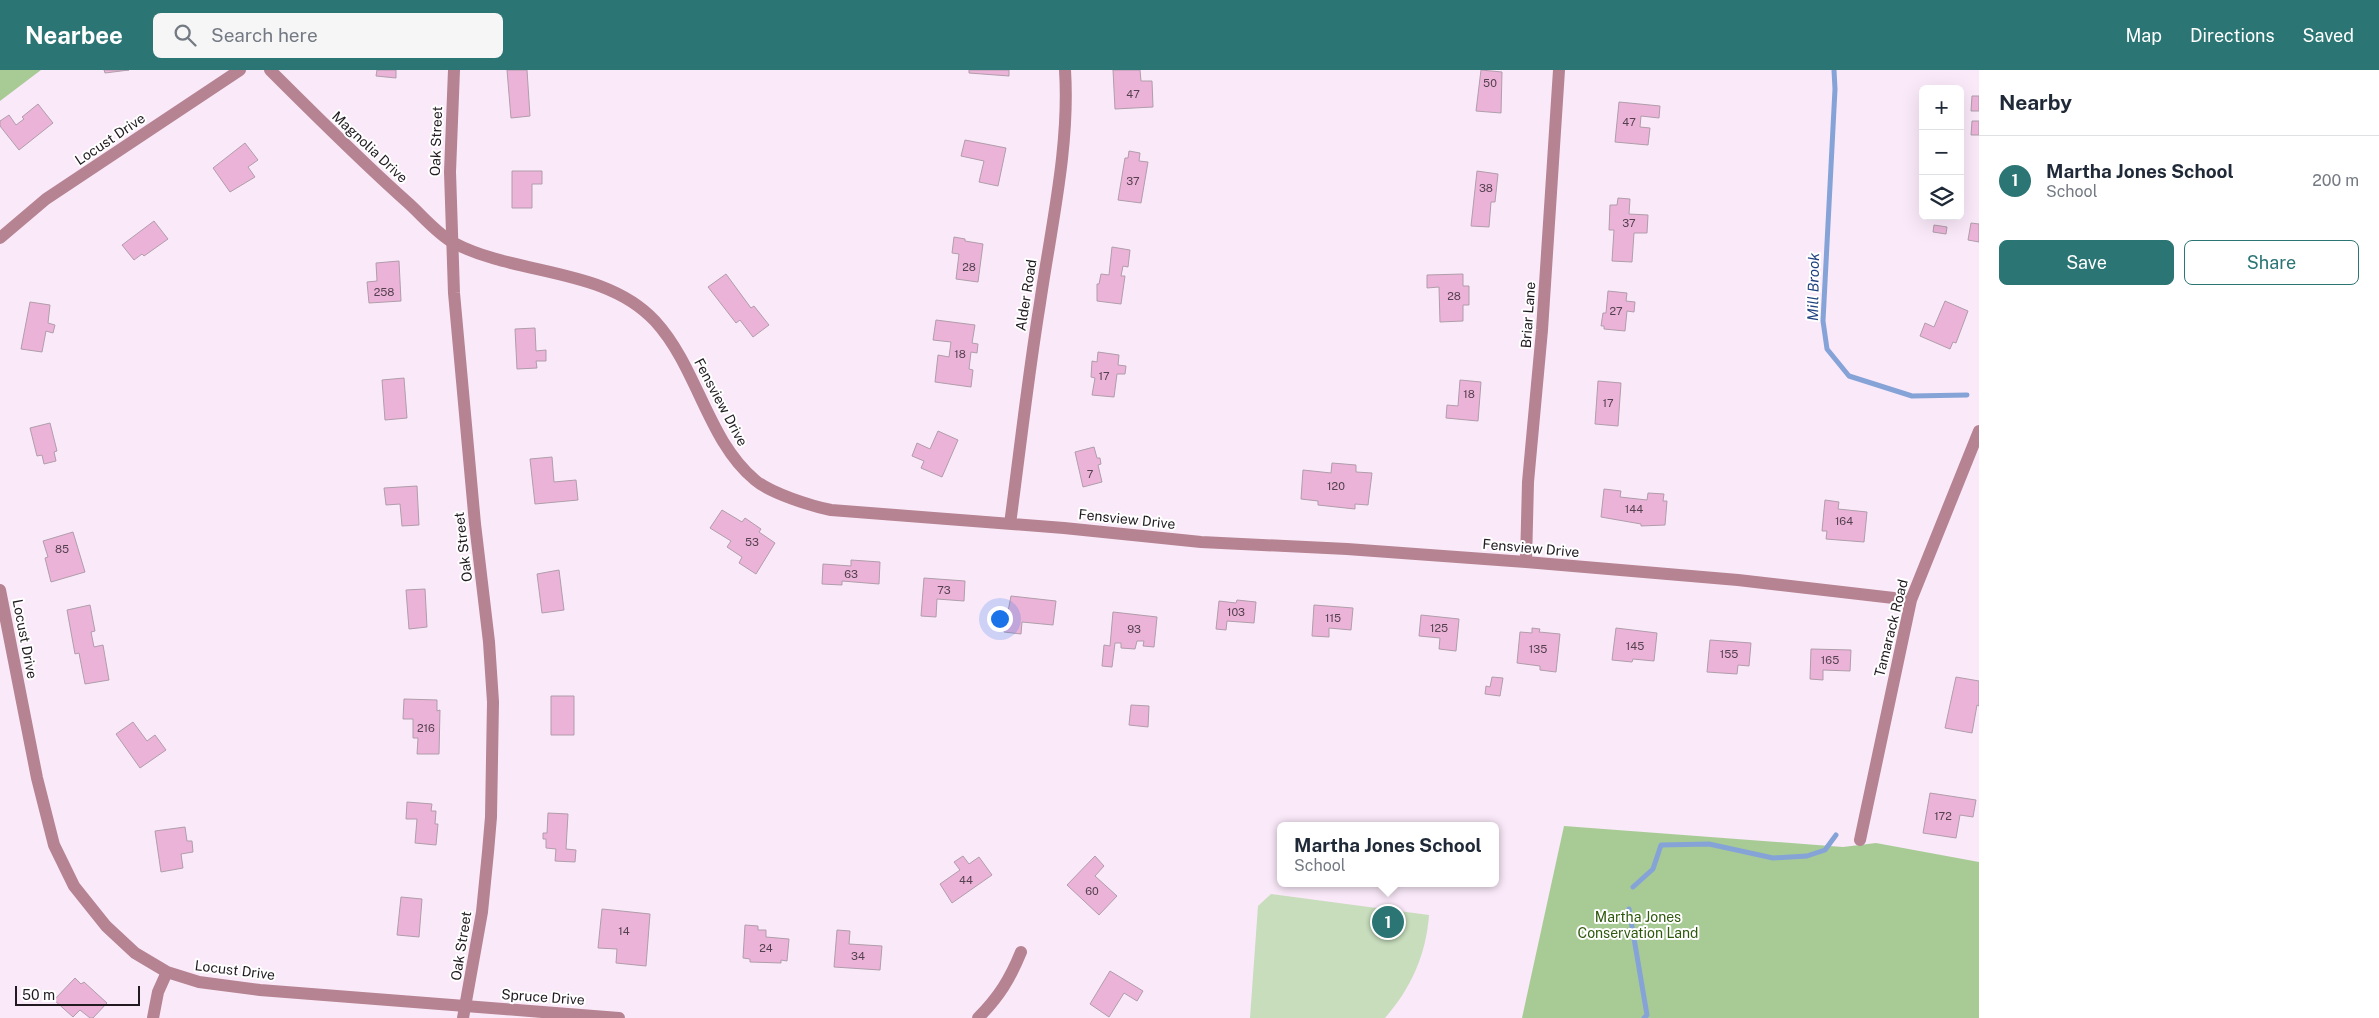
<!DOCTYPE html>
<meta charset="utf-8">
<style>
:root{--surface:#fff;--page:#f6f6f7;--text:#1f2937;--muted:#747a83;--line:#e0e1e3;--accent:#2b7574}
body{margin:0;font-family:"Public Sans",sans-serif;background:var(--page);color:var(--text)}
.controls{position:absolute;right:15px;top:15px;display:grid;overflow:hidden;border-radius:8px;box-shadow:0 5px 20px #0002}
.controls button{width:45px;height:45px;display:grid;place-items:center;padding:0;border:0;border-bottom:1px solid var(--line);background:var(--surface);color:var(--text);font:25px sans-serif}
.scale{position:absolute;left:15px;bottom:12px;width:125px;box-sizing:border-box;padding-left:5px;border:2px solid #211b21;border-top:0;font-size:14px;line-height:18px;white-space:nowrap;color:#211b21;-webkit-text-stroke:4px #fff;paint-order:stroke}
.you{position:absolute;left:999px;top:548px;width:18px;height:18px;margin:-12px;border:4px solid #fff;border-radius:50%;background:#1a73e8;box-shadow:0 0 0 8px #1a73e833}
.badge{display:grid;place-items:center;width:32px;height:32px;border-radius:50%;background:var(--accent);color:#fff;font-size:16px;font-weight:700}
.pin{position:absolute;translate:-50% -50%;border:2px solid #fff;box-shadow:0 1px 5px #0006}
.popup{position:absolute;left:1277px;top:752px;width:222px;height:65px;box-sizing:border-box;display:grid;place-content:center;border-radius:8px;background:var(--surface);filter:drop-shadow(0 1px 4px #0005);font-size:16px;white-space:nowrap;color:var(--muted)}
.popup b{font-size:19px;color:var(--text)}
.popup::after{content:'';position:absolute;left:50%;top:100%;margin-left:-10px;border:10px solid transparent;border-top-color:var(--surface)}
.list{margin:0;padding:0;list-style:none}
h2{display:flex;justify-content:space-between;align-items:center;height:65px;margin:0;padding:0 20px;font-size:21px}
h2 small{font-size:16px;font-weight:400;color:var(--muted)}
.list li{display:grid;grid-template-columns:32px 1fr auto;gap:15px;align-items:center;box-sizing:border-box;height:90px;padding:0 20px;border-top:1px solid var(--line)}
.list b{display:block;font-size:19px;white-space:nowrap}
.list p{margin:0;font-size:16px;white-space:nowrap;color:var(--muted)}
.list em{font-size:16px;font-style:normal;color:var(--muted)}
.actions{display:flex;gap:10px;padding:15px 20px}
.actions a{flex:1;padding:11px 0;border:1px solid var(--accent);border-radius:8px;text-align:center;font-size:18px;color:var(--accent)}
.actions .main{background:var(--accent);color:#fff}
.icon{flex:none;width:28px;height:28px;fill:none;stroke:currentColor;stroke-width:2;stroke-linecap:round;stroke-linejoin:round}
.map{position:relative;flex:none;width:1979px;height:948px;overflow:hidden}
header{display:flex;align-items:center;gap:30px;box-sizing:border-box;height:70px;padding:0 25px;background:var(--accent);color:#fff}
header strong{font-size:24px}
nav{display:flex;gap:28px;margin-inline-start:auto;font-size:18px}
.search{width:350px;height:45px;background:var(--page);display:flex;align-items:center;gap:12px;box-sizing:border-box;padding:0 18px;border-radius:8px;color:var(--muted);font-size:19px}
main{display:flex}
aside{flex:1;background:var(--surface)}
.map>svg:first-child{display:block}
.green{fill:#c7ddbc}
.forest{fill:#a8cb96}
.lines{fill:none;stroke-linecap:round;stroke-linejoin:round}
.stream{stroke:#86a3d7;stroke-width:5}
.building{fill:#ecb3d9;stroke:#b09daa}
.minor{stroke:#b58391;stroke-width:12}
.tertiary{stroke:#b58391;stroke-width:12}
.labels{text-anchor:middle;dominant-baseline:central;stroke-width:4;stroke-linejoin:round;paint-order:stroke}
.number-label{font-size:11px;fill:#54414f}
.street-label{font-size:14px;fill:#211b21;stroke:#fff}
.park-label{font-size:14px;fill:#2e580c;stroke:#fff}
.water-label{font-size:15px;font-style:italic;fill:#1f417f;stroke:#fff}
</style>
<header>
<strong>Nearbee</strong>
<div class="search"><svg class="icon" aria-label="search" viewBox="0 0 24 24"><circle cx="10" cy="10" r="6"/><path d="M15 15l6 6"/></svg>Search here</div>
<nav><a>Map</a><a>Directions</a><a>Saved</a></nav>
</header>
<main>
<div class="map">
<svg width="1979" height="948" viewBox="0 0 1979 948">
<rect width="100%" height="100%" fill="#fae9f9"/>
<!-- green -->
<path class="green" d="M1271 824 1429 845C1426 885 1411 918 1385 948H1250L1258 836Z"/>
<!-- forest -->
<path class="forest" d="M0 0H41L0 31Z
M1564 756 1843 777 1876 773 1979 792V948H1522Z"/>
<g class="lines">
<!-- stream -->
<path class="stream" d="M1834 0 1835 19 1823 251 1827 279 1849 306 1912 326 1967 325
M1633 817 1653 799 1661 775 1709 774 1773 788 1807 786 1825 780 1836 765
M1629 839 1647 945 1644 948"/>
</g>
<!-- building -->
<path class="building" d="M104 0H129L105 3Z
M377 0H396V8L376 6Z
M507 0H527L530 46 511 48Z
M969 0H1009V6L969 3Z
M1113 0H1140L1141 11H1152L1153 37 1115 39Z
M1481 0 1502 2 1501 43 1476 41Z
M1972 26H1979V41H1971Z
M1619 32 1660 36 1659 48 1641 46 1640 57 1650 58 1648 75 1615 72Z
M38 34 53 53 19 80 0 56V51L9 45 16 55 24 49 22 47Z
M1972 51H1979V65H1971Z
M965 70 1006 78 998 116 979 112 984 91 961 86Z
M245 73 258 90 248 97 255 107 230 122 213 98Z
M1129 81 1140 83 1139 91 1148 92 1141 133 1118 130 1125 88H1128Z
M512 101H542V114H532V138H512Z
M1477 101 1498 104 1495 132H1491L1489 157 1471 156Z
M1618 128 1630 129 1629 144 1648 145 1647 163H1634L1632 192 1612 191 1614 160H1609L1610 135H1617Z
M154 151 168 169 144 186 142 184 134 190 122 175Z
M1971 153 1979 154V172L1968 170Z
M1934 155 1947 157 1946 164 1933 162Z
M954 167 965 169V171L983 174 978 212 956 209 959 184 952 183Z
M1112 177 1130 180 1128 197 1123 196 1121 206H1125L1121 234 1097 231V214H1099L1101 204 1109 205Z
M399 191 401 231 369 233 367 212 377 211 376 193Z
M726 204 751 238 754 236 769 255 753 267 740 250 736 253 708 217Z
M1463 204V216H1469V235H1463V251L1440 252 1439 217 1427 218V205Z
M1608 221 1627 223 1626 231 1635 232 1634 242 1627 241 1625 261 1604 259V256H1601L1603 243H1606Z
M1945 231 1968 241 1956 273 1953 272 1950 279 1920 266 1925 253 1934 257Z
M30 232 50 235 48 253 55 255 53 263 46 261 42 282 21 279Z
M936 250 975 255 972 273 978 274 977 283 971 282 969 299 973 300 971 317 935 312 938 285 949 287 951 272 933 270Z
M535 258 536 281 546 280V291H536L537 298 517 299 515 259Z
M1098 282 1119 285 1118 295 1126 296 1125 304H1117L1114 327 1092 325 1095 308 1091 307 1092 291 1097 292Z
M404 308 407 348 385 350 382 310Z
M1460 310 1481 312 1478 351 1446 348 1447 335 1458 336Z
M1598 311 1621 313 1618 356 1595 354Z
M50 353 57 381 54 382 56 391 44 394 42 385 37 386 30 358Z
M938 361 958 370 942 407 921 398 924 391 912 386 917 373 930 379Z
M1094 377 1097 388H1100L1101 394 1098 395 1102 412 1083 417 1075 382Z
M552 387 554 412 576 410 578 430 535 434 530 389Z
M1332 393 1356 395V402L1372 403 1368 435 1355 434V439L1318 435V431L1301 429 1303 400 1331 403Z
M417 416 419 455 402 456 400 434 386 435 384 418Z
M1604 419 1621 421 1620 427 1647 430 1648 423 1664 424 1663 431H1667L1665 455 1641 456V454L1601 447Z
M1825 430 1839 432 1838 439 1867 442 1864 472 1826 469 1827 461H1822Z
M722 440 742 452 745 448 761 459 759 462 775 473 756 504 739 493 742 487 727 477 731 471 710 458Z
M73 462 85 502 51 512 45 488 48 487 43 471Z
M851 490 880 492 879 514 842 511V515L822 514 823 494 851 496Z
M559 500 564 540 542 543 537 504Z
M924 508 965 511 964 531 937 529 936 547 921 546Z
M425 519 427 557 409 559 406 520Z
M1011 526 1056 531 1053 555 1022 552 1021 564 1004 562Z
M1237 530 1256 532 1254 553 1227 551 1226 560 1216 559 1219 531 1236 533Z
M90 535 95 561 91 562 94 577 103 575 109 610 85 614 79 583 75 584 67 540Z
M1314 535 1353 538 1351 560 1329 558V567L1312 566Z
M1113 542 1157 547 1154 577 1143 576 1144 571H1137L1135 579 1121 578V573H1115L1112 597 1102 596 1104 575 1110 576Z
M1421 545 1459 549 1456 581 1439 579 1440 568 1419 566Z
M1532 558 1540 559 1539 562 1560 564 1556 602 1540 600V596L1517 593 1520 562 1532 563Z
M1616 558 1657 563 1654 591 1633 589 1632 592 1612 590Z
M1710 570 1751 573 1749 596 1738 595 1737 604 1707 602Z
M1811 579 1851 580 1850 601 1823 600V610L1810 609Z
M1492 607 1503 608 1500 626 1485 624 1486 616 1490 617Z
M1956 607 1979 611V636L1977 635 1972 663 1945 658Z
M551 626H574V665H551Z
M404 629 437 630V641L440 640 439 684H417L418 668H413V649H403Z
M1131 635 1149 636 1148 657 1129 655Z
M133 652 147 671 155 665 166 680 140 698 116 664Z
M1930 723 1976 730 1973 747 1960 745 1956 768 1923 763Z
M407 732 432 734 431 741H436L435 754H438L436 775 415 773 417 749H406Z
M548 743 568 744 566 779 576 780 575 792 555 791 556 779 546 778V769H543V763H547Z
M185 757 187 771H192L193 782 181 784 183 798 161 802 155 761Z
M963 786 969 794 979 787 992 805 952 833 940 814 960 800 954 792Z
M1095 786 1104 796 1095 806 1117 826 1099 845 1067 815Z
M401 827 422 829 419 867 397 865Z
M602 839 650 844 646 896 616 893 617 879 598 878Z
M745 855 758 856V860H766V867L789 869 787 891 781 890V893L750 892V889L743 888Z
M837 860 850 861 849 874 882 876 880 900 834 897Z
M1110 901 1143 921 1137 931 1124 923 1109 947 1090 934Z
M75 908 81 914 84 912 107 933 93 948H90L80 940 73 947 54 930Z"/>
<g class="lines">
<!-- minor -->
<path class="minor" d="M270 0C315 45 359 89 406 131 421 144 437 164 454 173 517 206 605 197 655 251 698 298 707 370 755 410 770 423 811 436 831 440L1064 458 1201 472 1347 479 1526 492 1738 510 1911 530
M0 168 46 129 240 0
M1010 454C1020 380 1028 306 1040 233 1051 157 1070 76 1065 0
M1526 492 1528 412 1542 260 1559 0
M0 520 37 708 54 775 74 816 106 856 135 883 167 902 199 912 260 920 619 948
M1860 770 1911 530 1979 361
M153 948 158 922 167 902
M978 948C999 927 1010 909 1021 882"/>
<!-- tertiary -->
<path class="tertiary" d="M454 0 450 102 454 223 475 454 489 572 493 632 491 747 488 782 482 842 463 948"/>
</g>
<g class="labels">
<!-- number labels -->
<g class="number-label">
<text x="1490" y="13">50</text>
<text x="1133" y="24">47</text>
<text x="1629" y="52">47</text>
<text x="1133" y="111">37</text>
<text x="1486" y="118">38</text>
<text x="1629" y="153">37</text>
<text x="969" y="197">28</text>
<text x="384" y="222">258</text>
<text x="1454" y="226">28</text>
<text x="1616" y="241">27</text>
<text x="960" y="284">18</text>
<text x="1104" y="306">17</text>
<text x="1469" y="324">18</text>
<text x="1608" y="333">17</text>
<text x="1090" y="404">7</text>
<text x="1336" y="416">120</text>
<text x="1634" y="439">144</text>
<text x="1844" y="451">164</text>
<text x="752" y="472">53</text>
<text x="62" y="479">85</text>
<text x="851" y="504">63</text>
<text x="944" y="520">73</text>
<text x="1236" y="542">103</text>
<text x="1333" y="548">115</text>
<text x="1439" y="558">125</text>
<text x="1134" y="559">93</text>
<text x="1635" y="576">145</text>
<text x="1538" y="579">135</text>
<text x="1729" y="584">155</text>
<text x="1830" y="590">165</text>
<text x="426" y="658">216</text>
<text x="1943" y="746">172</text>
<text x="966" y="810">44</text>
<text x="1092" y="821">60</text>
<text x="624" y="861">14</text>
<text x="766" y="878">24</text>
<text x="858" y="886">34</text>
</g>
<!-- street labels -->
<g class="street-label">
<text transform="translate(110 69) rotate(-34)">Locust Drive</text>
<text transform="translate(436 71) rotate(-88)">Oak Street</text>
<text transform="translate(370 77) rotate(43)">Magnolia Drive</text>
<text transform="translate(1026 225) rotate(-81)">Alder Road</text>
<text transform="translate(1528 245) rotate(-86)">Briar Lane</text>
<text transform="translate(721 332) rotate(62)">Fensview Drive</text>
<text transform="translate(1127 449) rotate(6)">Fensview Drive</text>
<text transform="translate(463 477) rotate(-97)">Oak Street</text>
<text transform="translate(1531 478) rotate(5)">Fensview Drive</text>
<text transform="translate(1891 558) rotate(-76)">Tamarack Road</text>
<text transform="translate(25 569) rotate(79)">Locust Drive</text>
<text transform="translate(461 876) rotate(-81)">Oak Street</text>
<text transform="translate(235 900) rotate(7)">Locust Drive</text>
<text transform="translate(543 927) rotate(4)">Spruce Drive</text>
</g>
<!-- park labels -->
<g class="park-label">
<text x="1638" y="847">Martha Jones<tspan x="1638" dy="16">Conservation Land</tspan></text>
</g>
<!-- water labels -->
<g class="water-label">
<text transform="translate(1813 217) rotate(-89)">Mill Brook</text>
</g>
</g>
</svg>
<div class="controls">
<button>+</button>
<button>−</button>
<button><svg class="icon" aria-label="layers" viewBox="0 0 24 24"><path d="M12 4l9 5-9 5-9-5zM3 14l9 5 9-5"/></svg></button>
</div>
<div class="scale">50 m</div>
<div class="you"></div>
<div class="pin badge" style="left:1388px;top:852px">1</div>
<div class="popup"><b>Martha Jones School</b>School</div>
</div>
<aside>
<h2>Nearby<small></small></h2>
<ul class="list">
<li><span class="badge">1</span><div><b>Martha Jones School</b><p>School</p></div><em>200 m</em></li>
</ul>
<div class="actions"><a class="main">Save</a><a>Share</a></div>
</aside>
</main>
